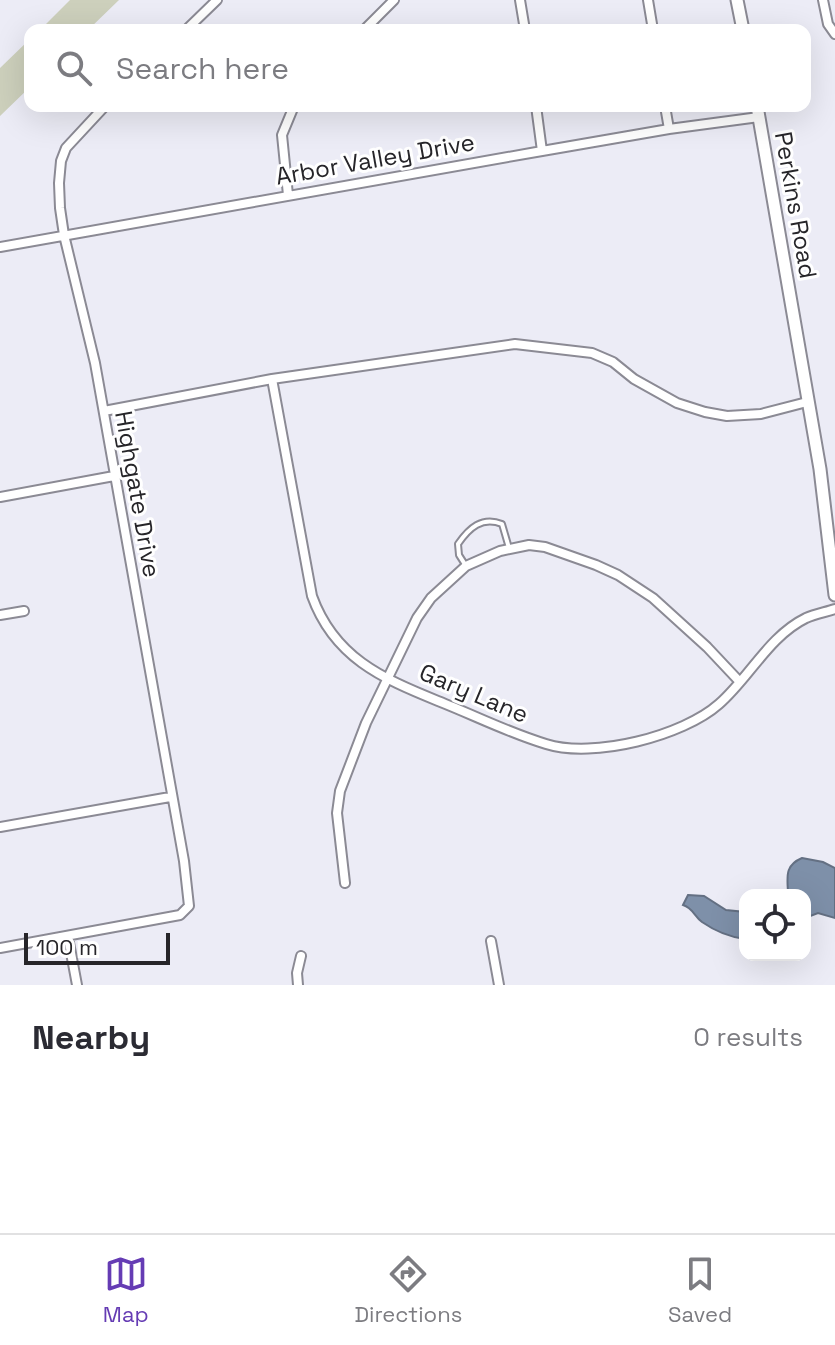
<!DOCTYPE html>
<style>
:root{--surface:#fff;--page:#f2f2f3;--text:#2b2b33;--muted:#7c7c81;--line:#e1e1e2;--accent:#653cb4}
body{margin:0;font-family:"Space Grotesk",sans-serif;background:var(--page);color:var(--text)}
.controls{position:absolute;right:24px;bottom:24px;display:grid;overflow:hidden;border-radius:16px;box-shadow:0 8px 32px #0002}
.controls button{width:72px;height:72px;display:grid;place-items:center;padding:0;border:0;border-bottom:2px solid var(--line);background:var(--surface);color:var(--text);font:40px sans-serif}
.scale{position:absolute;left:24px;bottom:20px;width:146px;box-sizing:border-box;padding-left:8px;border:4px solid #262529;border-top:0;font-size:22px;line-height:28px;white-space:nowrap;color:#262529;-webkit-text-stroke:6px #fff;paint-order:stroke}
.list{margin:0;padding:0;list-style:none}
h2{display:flex;justify-content:space-between;align-items:center;height:104px;margin:0;padding:0 32px;font-size:34px}
h2 small{font-size:26px;font-weight:400;color:var(--muted)}
.icon{flex:none;width:44px;height:44px;fill:none;stroke:currentColor;stroke-width:2;stroke-linecap:round;stroke-linejoin:round}
.map{position:relative;flex:none;width:835px;height:985px;overflow:hidden}
.search{position:absolute;background:var(--surface);box-shadow:0 8px 32px #0002;left:24px;right:24px;top:24px;height:88px;display:flex;align-items:center;gap:20px;box-sizing:border-box;padding:0 28px;border-radius:16px;color:var(--muted);font-size:30px}
.sheet{height:248px;background:var(--surface)}
nav{display:flex;justify-content:space-around;align-items:center;box-sizing:border-box;height:112px;border-top:2px solid var(--line);background:var(--surface);font-size:22px;color:var(--muted)}
nav a{display:grid;justify-items:center;gap:4px}
nav .on{color:var(--accent)}
.map>svg:first-child{display:block}
.green{fill:#cdd0bc}
.water{fill:#7e90a9;stroke:#647083;stroke-width:2}
.lines{fill:none;stroke-linecap:round;stroke-linejoin:round}
.service-casing{stroke:#8b8a94;stroke-width:8}
.minor-casing{stroke:#8b8a94;stroke-width:12}
.secondary-casing{stroke:#8b8a94;stroke-width:15}
.service{stroke:#fff;stroke-width:4}
.minor{stroke:#fff;stroke-width:8}
.secondary{stroke:#fff;stroke-width:11}
.labels{text-anchor:middle;dominant-baseline:central;stroke-width:6;stroke-linejoin:round;paint-order:stroke}
.street-label{font-size:24px;fill:#262529;stroke:#fff}
</style>
<div class="map">
<svg width="835" height="985" viewBox="0 0 835 985">
<rect width="100%" height="100%" fill="#ececf6"/>
<!-- green -->
<path class="green" d="M70 0H119L88 30H40Z
M30 39V87L0 116V68Z"/>
<!-- water -->
<path class="water" d="M802 858 823 862 835 868V918L818 913 805 918V895H788C788 879 783 866 802 858Z
M688 895 704 896 726 910 745 912V939C729 937 715 931 702 922 694 916 693 908 683 905Z"/>
<g class="lines">
<!-- service casing -->
<g class="service-casing">
<path id="service" d="M466 566 459 555 458 544C469 528 482 516 502 524L509 548"/>
</g>
<!-- minor casing -->
<g class="minor-casing">
<path id="minor" d="M520 0 525 30
M648 0 653 30
M823 0 828 24 835 34
M186 30 217 0
M364 30 394 0
M536 106 542 151
M665 106 669 129
M288 195 282 135 294 106
M0 247 542 151 669 129 759 117
M272 379 312 596C334 657 381 678 438 701 474 715 509 733 546 744 593 759 683 736 719 704 749 678 769 636 806 618 815 614 826 612 835 609
M104 411 272 379 515 344 592 353 613 362 634 379 677 403 705 412 727 416 761 414 807 402
M0 497 114 476
M0 615 24 611
M0 827 170 797
M345 883 337 813 340 791 366 723 417 618 431 598 466 566 500 551 529 545 545 547 596 565 618 575 653 598 707 647 739 681
M68 937 77 985
M491 941 499 985
M0 948 180 915 189 906 184 861 95 363 64 235 60 208 59 183 61 161 66 148 105 106
M298 985 297 973 301 956"/>
</g>
<!-- secondary casing -->
<g class="secondary-casing">
<path id="secondary" d="M737 0 743 30
M757 106 820 469 835 595"/>
</g>
<!-- service -->
<use href="#service" class="service"/>
<!-- minor -->
<use href="#minor" class="minor"/>
<!-- secondary -->
<use href="#secondary" class="secondary"/>
</g>
<g class="labels">
<!-- street labels -->
<g class="street-label">
<text transform="translate(375 159) rotate(-10)">Arbor Valley Drive</text>
<text transform="translate(796 205) rotate(80)">Perkins Road</text>
<text transform="translate(138 494) rotate(80)">Highgate Drive</text>
<text transform="translate(474 693) rotate(23)">Gary Lane</text>
</g>
</g>
</svg>
<div class="controls">
<button><svg class="icon" aria-label="locate" viewBox="0 0 24 24"><circle cx="12" cy="12" r="6"/><path d="M12 2v4M12 18v4M2 12h4M18 12h4"/></svg></button>
</div>
<div class="scale">100 m</div>
<div class="search"><svg class="icon" aria-label="search" viewBox="0 0 24 24"><circle cx="10" cy="10" r="6"/><path d="M15 15l6 6"/></svg>Search here</div>
</div>
<section class="sheet">
<h2>Nearby<small>0 results</small></h2>
<ul class="list">
</ul>
</section>
<nav>
<a class="on"><svg class="icon" aria-label="map" viewBox="0 0 24 24"><path d="M3 6l6-2 6 2 6-2v14l-6 2-6-2-6 2zM9 4v14M15 6v14"/></svg>Map</a>
<a><svg class="icon" aria-label="directions" viewBox="0 0 24 24"><path d="M12 3l9 9-9 9-9-9zM9 14v-3h6M13 9l2 2-2 2"/></svg>Directions</a>
<a><svg class="icon" aria-label="saved" viewBox="0 0 24 24"><path d="M7 4h10v16l-5-4-5 4z"/></svg>Saved</a>
</nav>
